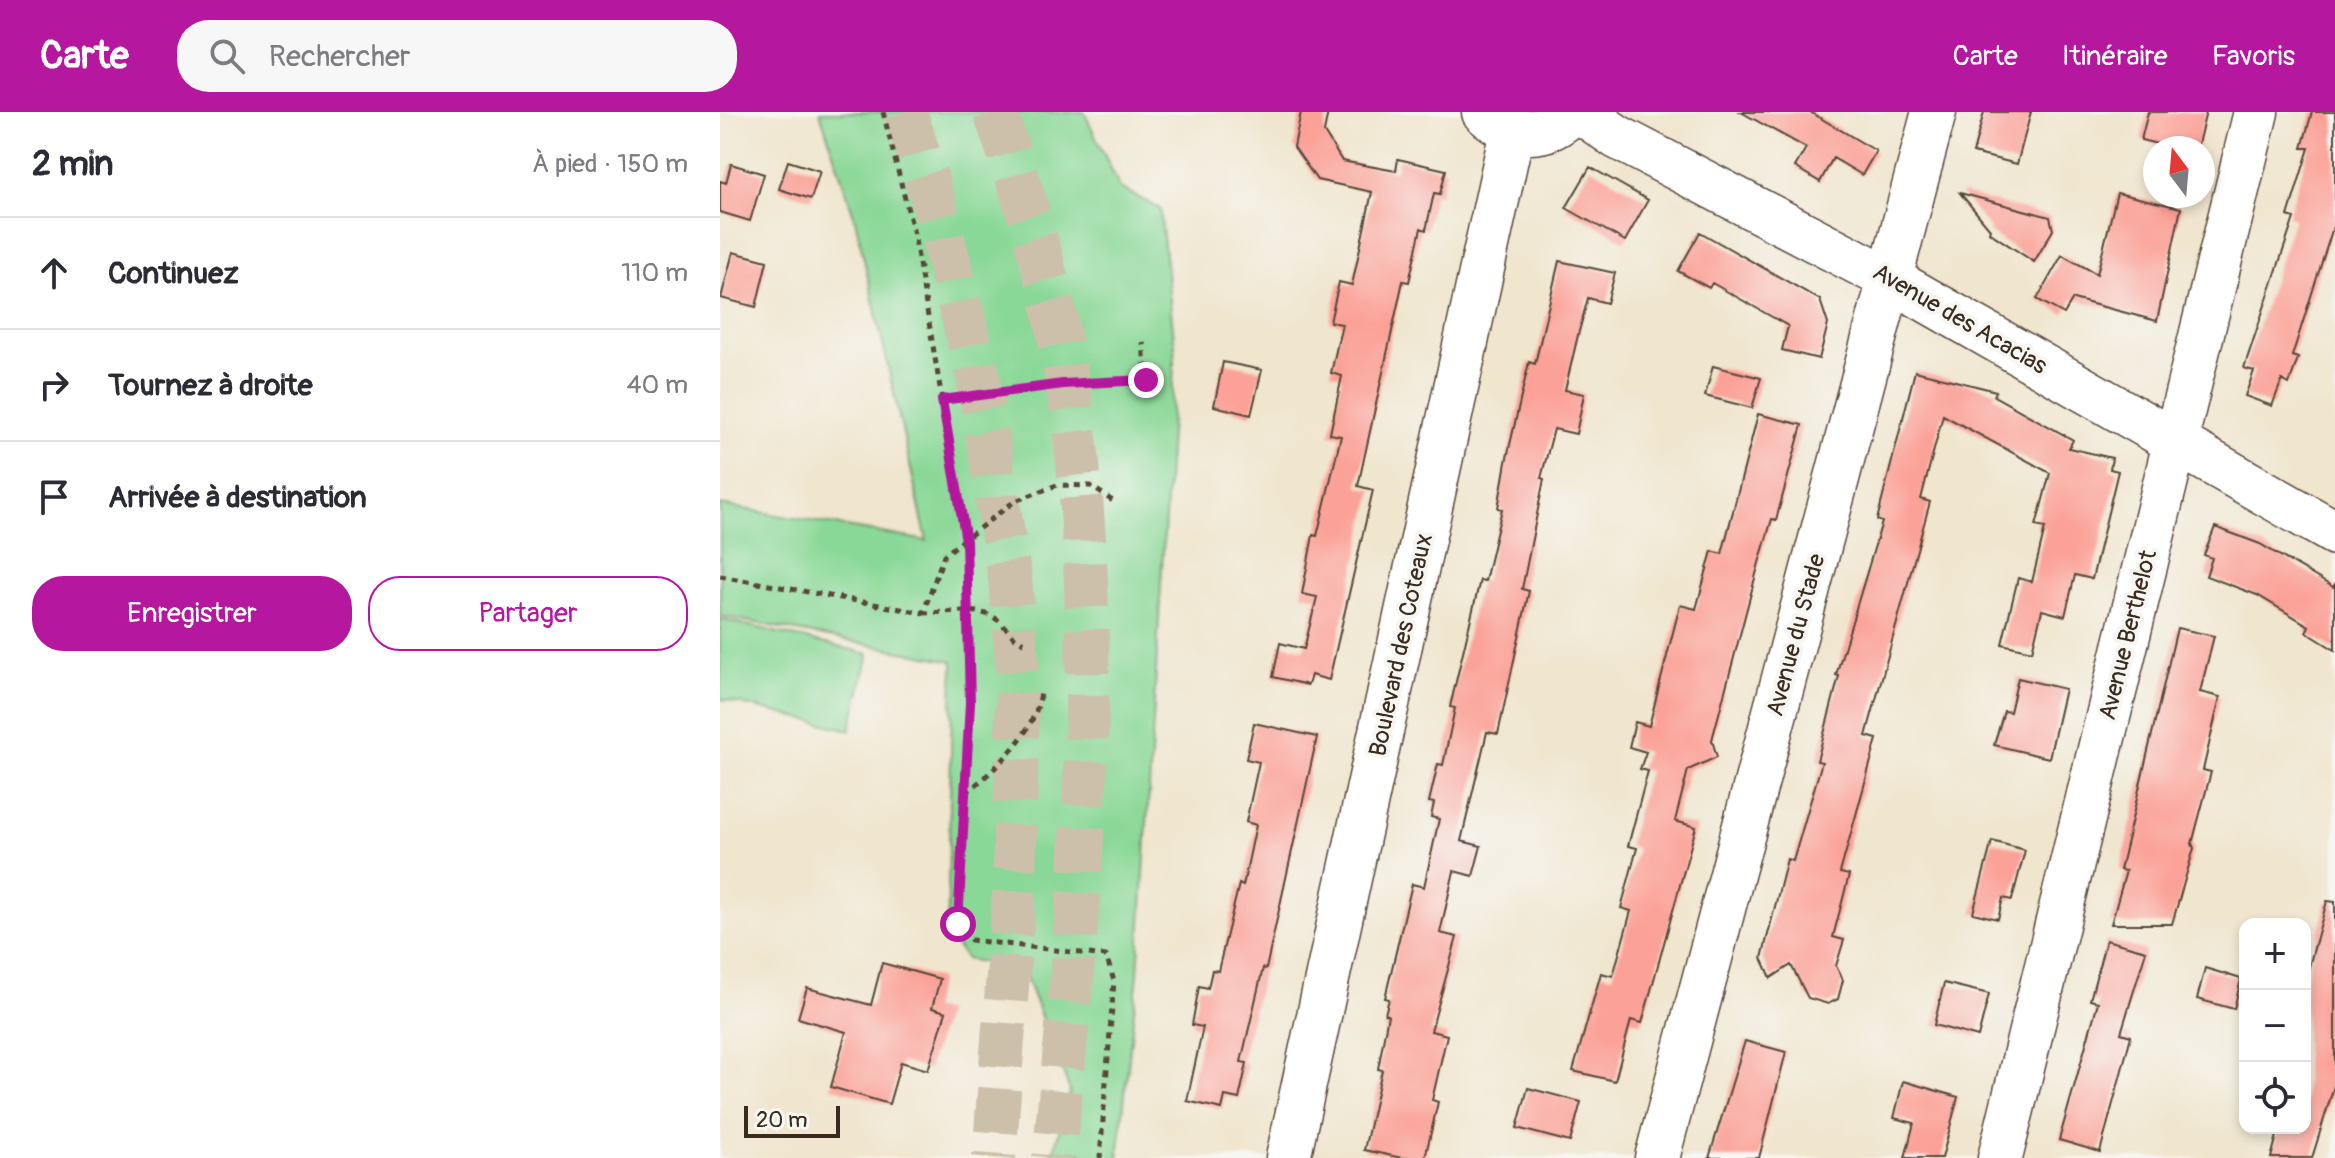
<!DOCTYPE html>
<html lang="fr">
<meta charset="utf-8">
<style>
:root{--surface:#fff;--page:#f7f7f7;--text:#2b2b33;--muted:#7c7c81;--line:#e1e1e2;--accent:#b5179e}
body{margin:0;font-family:Pangolin,sans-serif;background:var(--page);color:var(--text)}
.controls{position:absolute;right:24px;bottom:24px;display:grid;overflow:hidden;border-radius:16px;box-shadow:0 4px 12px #0003}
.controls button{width:72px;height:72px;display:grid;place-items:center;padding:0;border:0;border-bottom:2px solid var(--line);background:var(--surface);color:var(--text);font:40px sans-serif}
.compass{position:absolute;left:1423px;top:24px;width:72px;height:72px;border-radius:50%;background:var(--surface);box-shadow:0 4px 12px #0003;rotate:344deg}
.scale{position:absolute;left:24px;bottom:20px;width:96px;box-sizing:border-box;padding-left:8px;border:4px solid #3b2a1e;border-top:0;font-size:22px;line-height:28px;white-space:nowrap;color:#3b2a1e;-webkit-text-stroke:6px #f6f6f2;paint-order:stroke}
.stop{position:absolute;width:24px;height:24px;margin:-18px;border:6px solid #b5179e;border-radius:50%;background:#fff}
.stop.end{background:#b5179e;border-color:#fff;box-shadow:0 2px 8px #0008}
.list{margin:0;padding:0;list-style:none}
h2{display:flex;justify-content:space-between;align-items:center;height:104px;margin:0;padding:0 32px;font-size:34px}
h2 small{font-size:26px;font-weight:400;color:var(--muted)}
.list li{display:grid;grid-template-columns:52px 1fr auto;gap:24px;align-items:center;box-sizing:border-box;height:112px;padding:0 32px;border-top:2px solid var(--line)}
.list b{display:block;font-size:30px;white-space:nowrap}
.list em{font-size:26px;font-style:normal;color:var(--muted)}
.actions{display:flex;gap:16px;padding:24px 32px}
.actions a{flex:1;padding:18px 0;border:2px solid var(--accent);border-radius:32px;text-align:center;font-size:28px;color:var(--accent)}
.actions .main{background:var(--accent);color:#fff}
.icon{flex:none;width:44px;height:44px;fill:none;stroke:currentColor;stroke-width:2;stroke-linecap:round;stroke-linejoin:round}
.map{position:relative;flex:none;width:1615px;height:1046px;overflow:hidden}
header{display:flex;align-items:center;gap:48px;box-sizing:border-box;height:112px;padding:0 40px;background:var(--accent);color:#fff}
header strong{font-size:38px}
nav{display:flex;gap:44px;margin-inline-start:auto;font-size:28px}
.search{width:560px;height:72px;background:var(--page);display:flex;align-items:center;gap:20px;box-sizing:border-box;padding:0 28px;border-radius:32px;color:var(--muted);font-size:30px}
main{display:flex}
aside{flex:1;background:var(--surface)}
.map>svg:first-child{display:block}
.green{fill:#8ad897;stroke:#62815a;stroke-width:2}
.building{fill:#fba197}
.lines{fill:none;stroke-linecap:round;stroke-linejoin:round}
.highway-tunnel{stroke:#ccc0aa;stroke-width:44;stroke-dasharray:44 22;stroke-linecap:butt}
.minor-casing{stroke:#564638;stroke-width:47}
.path{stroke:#564638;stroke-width:5;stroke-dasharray:6 6;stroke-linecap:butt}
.minor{stroke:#fff;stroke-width:44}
.route{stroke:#b5179e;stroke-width:10}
.labels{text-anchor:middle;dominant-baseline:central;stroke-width:8;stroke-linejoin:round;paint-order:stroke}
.street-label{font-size:24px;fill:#3b2a1e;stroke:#f6f6f2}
</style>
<header>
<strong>Carte</strong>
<div class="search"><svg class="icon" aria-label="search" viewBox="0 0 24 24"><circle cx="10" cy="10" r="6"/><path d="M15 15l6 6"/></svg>Rechercher</div>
<nav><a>Carte</a><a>Itinéraire</a><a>Favoris</a></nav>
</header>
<main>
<aside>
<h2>2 min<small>À pied · 150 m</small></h2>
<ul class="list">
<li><svg class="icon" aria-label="ahead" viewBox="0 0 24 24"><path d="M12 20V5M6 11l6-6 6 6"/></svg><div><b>Continuez</b></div><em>110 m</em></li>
<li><svg class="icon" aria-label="right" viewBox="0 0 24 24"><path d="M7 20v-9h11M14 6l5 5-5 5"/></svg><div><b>Tournez à droite</b></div><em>40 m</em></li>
<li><svg class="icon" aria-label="arrive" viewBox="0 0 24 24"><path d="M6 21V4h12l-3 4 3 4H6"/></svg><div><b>Arrivée à destination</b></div></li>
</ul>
<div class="actions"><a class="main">Enregistrer</a><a>Partager</a></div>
</aside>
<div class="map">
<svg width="1615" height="1046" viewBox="0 0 1615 1046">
<rect width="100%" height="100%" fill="#f6f6f2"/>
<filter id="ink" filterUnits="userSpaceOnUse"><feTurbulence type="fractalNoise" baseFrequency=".0125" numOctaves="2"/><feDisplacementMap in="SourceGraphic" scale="16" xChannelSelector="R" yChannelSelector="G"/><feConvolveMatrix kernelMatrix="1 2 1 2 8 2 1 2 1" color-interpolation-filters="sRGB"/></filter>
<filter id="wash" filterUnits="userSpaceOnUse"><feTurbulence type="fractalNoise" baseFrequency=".006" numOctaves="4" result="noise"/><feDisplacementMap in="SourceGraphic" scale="32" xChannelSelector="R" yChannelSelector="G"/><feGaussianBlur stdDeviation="1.8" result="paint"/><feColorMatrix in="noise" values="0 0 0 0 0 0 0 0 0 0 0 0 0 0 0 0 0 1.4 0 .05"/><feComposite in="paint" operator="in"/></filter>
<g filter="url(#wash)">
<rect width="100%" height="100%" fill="#f0e5cd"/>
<!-- green -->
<path class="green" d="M100 0H364L400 76 440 97 455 236 418 862 398 1046H332L350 979 303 858 246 847 227 821 233 549 0 504V393L207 429 135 107Z
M0 507 149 542 130 618 0 587Z"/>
<g id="blocks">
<!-- building -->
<path class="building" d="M581 0H608L604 20 622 49 676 59 678 47 726 58 720 82 714 81 706 118 701 116 689 170 683 169 638 374 653 378 609 568 591 563 588 573 553 565 560 531 584 537 597 485 582 482 593 423 597 424 621 324 610 322 622 264 611 261 622 212 610 210 619 170 632 173 652 80 597 68 574 35Z
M1021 0H1090L1156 39 1142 63 1113 46 1100 70 1075 55 1086 36Z
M1264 0H1311L1297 52 1253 41Z
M1428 0H1486L1477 36H1454L1421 28Z
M1592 0H1615V109L1572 244 1578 246 1569 272 1562 268 1552 294 1525 284 1534 259 1524 256 1574 106 1568 104 1589 36H1582Z
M68 49 100 59 91 87 59 77Z
M11 52 44 62 30 109 0 100V69L6 71Z
M870 55 928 88 905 129 846 96Z
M1240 81 1330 105 1333 118 1314 150 1269 120 1270 117Z
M1397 81 1461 96 1437 209 1353 187 1344 202 1317 187 1342 143 1377 162Z
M980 120 1100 188 1108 212 1099 247 1062 238 1068 214 992 171 989 176 958 159Z
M13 140 47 149 36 195 1 186Z
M839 149 895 161 887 191 868 186 858 223 845 278 864 282 856 322 834 317 821 366 824 367 802 477 809 479 778 622 767 620 741 729 761 734 753 764 734 759 720 821 737 825 711 919 727 923 712 988 718 990 705 1046H682L644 1038 662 958 658 957 668 903 665 902 669 887 665 886 692 772 704 775 719 707 711 705 714 691 709 690 718 652 723 653 735 596 730 595 760 468 765 469 782 397 778 396 786 350 809 250 815 252Z
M503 250 542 258 531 303 494 294Z
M993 254 1041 266 1032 296 985 284Z
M1195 259 1276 279 1274 284 1353 328 1349 336 1392 346 1390 357 1398 359 1372 467 1355 463 1345 504 1322 498 1312 539 1282 532 1298 466 1312 470 1325 416 1316 414 1330 361 1223 303 1201 387 1210 390 1146 624 1157 627 1120 761 1129 763 1113 825 1124 828 1116 854 1123 868 1118 887 1108 892 1088 886 1071 853 1051 866 1042 846 1067 747 1073 749 1102 650 1097 649 1119 564 1116 563 1162 410 1157 408Z
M1038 302 1082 313 1056 408 1052 407 1039 451 992 628 997 645 968 658 955 709 976 715 922 911 911 908 895 969 853 959 881 861 893 864 911 799 901 796 917 736 908 734 928 659 920 657 926 640 909 635 915 610 929 614 960 493 976 497 992 439 1002 442Z
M1495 415 1540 432 1613 475 1615 472V538L1586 520 1589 514 1537 483 1486 464 1492 446 1484 443Z
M1457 516 1494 524 1480 580 1500 585 1483 658 1491 660 1472 732 1474 736 1452 812H1391L1406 759 1400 758Z
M1298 566 1345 577 1329 646 1274 633 1284 599 1290 600Z
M534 611 597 625 546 857 543 856 521 950 527 951 519 987 505 984 502 997 467 989 483 915 472 913 479 874 488 876 492 858 498 859 519 772 523 774 536 713 526 710 539 650 526 647Z
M1272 729 1305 738 1292 788 1283 786 1278 807 1253 801Z
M1607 789 1615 790V971L1592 1046H1551L1559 1016H1585V869Z
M1386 828 1426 839 1401 921 1411 924 1380 1040 1339 1028 1378 890 1370 888Z
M162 851 220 867 212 896 226 900 208 958 181 950 169 992 111 975 126 920 78 906 87 876 151 893Z
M1485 856 1521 867 1514 897 1477 887Z
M1224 871 1269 882 1258 925 1214 913Z
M1025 929 1066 940 1039 1046H989Z
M1183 969 1238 985 1222 1046H1185L1194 1011 1174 1006Z
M808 976 861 990 850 1030 797 1016Z"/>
</g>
</g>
<g filter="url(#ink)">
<use href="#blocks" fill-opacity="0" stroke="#564638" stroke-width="2"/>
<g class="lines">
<!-- highway-tunnel -->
<path class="highway-tunnel" d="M185 0 212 84 258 264 290 467 298 561 294 784 274 1046
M275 0C302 77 329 163 343 244 389 505 361 785 334 1046"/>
<!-- minor casing -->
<g class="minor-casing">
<path id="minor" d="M764 0C791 25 826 28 852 0
M861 0 897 25 1170 167 1615 421
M568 1046 792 19
M937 1046 1214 0
M1280 1046 1536 0"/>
</g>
<!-- path -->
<path class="path" d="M163 0 194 122 246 429 250 591 238 812 251 828 386 844 394 869 380 1046
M426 268 428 283
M222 288 343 272 426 268 423 230
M0 464 203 501 224 443 295 389 337 373 371 374 397 392
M203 501C227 501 262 493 280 510 290 520 291 525 304 531
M246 681C277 656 314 622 321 581"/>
<!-- minor -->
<use href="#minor" class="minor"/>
</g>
</g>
<g class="lines" filter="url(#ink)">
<!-- route -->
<path class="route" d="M238 812 250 591 246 429 222 288 343 272 426 268"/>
</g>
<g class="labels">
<!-- street labels -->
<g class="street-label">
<text transform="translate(1240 207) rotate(30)">Avenue des Acacias</text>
<text transform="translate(1076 523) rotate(-75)">Avenue du Stade</text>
<text transform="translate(1408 523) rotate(-76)">Avenue Berthelot</text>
<text transform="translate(681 533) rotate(-78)">Boulevard des Coteaux</text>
</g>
</g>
</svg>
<div class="controls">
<button>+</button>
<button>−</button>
<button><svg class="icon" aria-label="locate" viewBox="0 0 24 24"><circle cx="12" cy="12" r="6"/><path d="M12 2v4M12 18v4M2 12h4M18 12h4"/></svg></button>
</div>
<svg class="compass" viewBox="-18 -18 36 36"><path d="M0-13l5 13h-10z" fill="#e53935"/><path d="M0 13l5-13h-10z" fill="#7c7c81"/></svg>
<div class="scale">20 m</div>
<div class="stop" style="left:238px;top:812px"></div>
<div class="stop end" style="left:426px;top:268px"></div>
</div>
</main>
